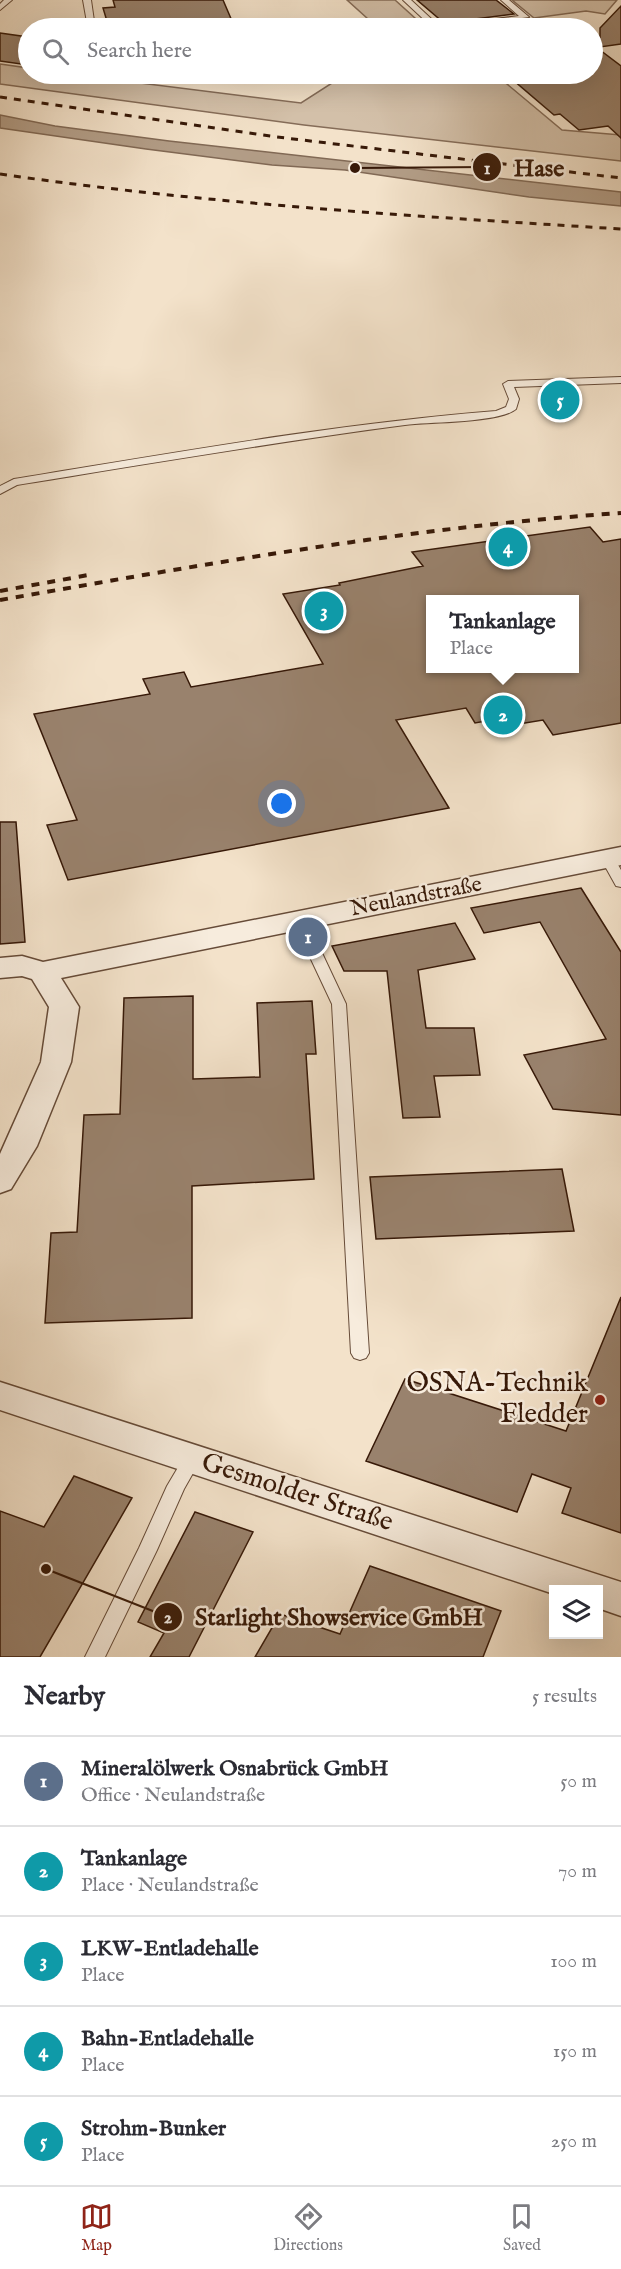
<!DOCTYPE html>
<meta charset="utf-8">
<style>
:root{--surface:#fff;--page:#f7f7f7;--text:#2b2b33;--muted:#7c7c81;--line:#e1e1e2;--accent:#8f2418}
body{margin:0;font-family:"IM FELL English",serif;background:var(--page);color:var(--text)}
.controls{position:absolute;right:18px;bottom:18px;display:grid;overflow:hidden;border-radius:0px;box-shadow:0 6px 24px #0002}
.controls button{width:54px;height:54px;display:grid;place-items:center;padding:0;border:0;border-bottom:2px solid var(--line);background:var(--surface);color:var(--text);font:30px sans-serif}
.you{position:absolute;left:282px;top:804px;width:21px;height:21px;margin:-15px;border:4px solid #fff;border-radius:50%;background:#1a73e8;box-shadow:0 0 0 9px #1a73e833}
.badge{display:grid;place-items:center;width:39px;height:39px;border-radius:50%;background:var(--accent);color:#fff;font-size:20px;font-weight:700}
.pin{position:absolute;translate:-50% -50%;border:3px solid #fff;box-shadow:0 2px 6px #0006}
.popup{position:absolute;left:426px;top:595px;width:153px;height:78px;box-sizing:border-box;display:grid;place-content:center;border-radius:0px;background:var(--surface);filter:drop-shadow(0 2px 4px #0005);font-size:20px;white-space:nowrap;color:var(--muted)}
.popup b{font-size:22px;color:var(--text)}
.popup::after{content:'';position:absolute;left:50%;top:100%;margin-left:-12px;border:12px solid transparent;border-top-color:var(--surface)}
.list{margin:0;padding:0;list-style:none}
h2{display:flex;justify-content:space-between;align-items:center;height:78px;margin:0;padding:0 24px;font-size:26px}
h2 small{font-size:20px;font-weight:400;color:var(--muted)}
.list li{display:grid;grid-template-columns:39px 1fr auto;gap:18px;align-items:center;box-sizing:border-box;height:90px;padding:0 24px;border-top:2px solid var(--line)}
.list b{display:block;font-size:22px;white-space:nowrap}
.list p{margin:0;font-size:20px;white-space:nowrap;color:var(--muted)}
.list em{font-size:20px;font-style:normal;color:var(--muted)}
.icon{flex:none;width:33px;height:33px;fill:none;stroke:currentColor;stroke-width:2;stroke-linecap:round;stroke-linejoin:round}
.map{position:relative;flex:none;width:621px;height:1657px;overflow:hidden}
.search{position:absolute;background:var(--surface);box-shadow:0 6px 24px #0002;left:18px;right:18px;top:18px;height:66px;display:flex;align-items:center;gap:15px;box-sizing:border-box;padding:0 21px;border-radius:33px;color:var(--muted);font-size:22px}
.sheet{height:528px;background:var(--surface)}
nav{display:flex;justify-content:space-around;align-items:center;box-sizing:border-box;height:84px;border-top:2px solid var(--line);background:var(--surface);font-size:16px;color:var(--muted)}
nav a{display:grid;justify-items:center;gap:3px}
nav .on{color:var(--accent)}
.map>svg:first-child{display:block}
.green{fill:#d3c0a9;stroke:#856c58;stroke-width:1.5}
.water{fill:#b39e88;stroke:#816955;stroke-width:1.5}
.building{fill:#99826d;stroke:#371908;stroke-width:1.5;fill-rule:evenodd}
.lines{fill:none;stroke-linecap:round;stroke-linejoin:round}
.lane-casing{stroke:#664b38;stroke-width:2}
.street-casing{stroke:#664b38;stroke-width:3}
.lane{fill:#f7ecdd;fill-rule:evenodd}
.street{fill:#f7ecdd;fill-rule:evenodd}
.rail-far1{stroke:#371908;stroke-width:3;stroke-dasharray:7 7;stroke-linecap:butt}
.rail{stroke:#371908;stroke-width:4;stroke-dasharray:8 8;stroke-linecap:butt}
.poi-dot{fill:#8f2418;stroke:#f7ecdd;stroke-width:2}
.labels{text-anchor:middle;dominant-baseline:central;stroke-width:5;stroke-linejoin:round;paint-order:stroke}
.street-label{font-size:22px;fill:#371908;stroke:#f7ecdd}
.near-poi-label{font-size:27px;fill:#371908;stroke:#f7ecdd;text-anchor:end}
.near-street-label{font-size:27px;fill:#371908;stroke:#f7ecdd}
.leader{fill:none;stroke:#371908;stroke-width:2}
.callout-dot{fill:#371908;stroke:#f7ecdd;stroke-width:2}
.mark-label{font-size:18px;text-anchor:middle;font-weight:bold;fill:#fff}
.callout-label{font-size:24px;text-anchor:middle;font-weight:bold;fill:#371908;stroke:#f7ecdd;stroke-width:5;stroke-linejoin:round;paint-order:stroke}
</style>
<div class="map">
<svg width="621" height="1657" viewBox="0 0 621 1657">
<rect width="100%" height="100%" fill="#f3e2ca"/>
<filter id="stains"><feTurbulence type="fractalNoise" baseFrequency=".00333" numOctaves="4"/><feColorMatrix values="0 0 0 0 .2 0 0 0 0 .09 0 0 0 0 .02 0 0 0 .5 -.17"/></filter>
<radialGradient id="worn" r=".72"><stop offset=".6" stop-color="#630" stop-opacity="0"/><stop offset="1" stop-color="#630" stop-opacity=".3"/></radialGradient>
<!-- green -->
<path class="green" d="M347 0H395L426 28H378Z
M512 0H617L605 14 586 11 534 18Z
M0 64 28 68V74H68L301 103 346 74H495L562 130 621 135V161L304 125 0 84Z"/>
<!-- water -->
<path class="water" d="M0 115 55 126 169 141 621 192V206L529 197 345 170 272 165 146 149 0 128Z"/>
<!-- building -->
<path class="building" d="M113 0H223L235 28H109L103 8 115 7Z
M417 0H496L514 14 444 23Z
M621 6V44L600 47V28Z
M522 20 533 28H464Z
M0 33 28 37V65L0 61Z
M592 44 621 66V138L608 126 579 130 560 114 554 115 506 74H592Z
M590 527 603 542 621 539V723L553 735 543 720 507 726 502 718 475 723 466 708 396 720 449 808 68 880 47 825 77 820 34 714 150 694 143 679 184 672 191 687 323 664 283 594 340 585 339 583 423 566 412 552ZM431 600H575V669H431Z
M0 822H16L25 942 0 944Z
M581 888 621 952V1115L553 1109 524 1055 606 1039 540 922 484 933 471 908Z
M455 923 475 959 418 970 426 1028H474L480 1075 434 1076 440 1117 403 1118 387 971H344L332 946Z
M193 996V1079L260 1077 257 1003 312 1001 316 1054H306L314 1179 192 1186V1318L45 1323 51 1233 77 1232 84 1115 120 1114 124 998Z
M562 1169 574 1231 376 1239 370 1177Z
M621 1297V1533L562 1513 571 1488 532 1474 517 1512 366 1461 405 1379 566 1431Z
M74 1476 132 1498 40 1657H0V1511L44 1527Z
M195 1512 253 1532 189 1657H150L164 1633 138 1622Z
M370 1566 501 1611 483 1657H255L280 1614 340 1634Z"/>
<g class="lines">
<!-- lane casing -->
<g class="lane-casing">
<path id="lane" d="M4 0H12L0 10V4Z
M83 0H91L95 28H88Z
M403 0H411L439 26 519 16 501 0H509L529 17 451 28H433Z
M621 377V383L514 387 519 399 516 409C500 423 429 422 405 425 275 442 146 464 17 485L0 494V486L14 479C174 453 334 424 496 411L506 407 509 399 503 384 508 381Z
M608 855 613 856 621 870V887L616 886 601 859Z
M300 916 307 921 346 1004 369 1353 366 1358 360 1360 354 1358 351 1353 332 1004 293 921Z
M192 1451 198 1454 201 1459 184 1489 157 1550 105 1657H85L139 1548 167 1486 186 1454Z"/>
</g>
<!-- street casing -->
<g class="street-casing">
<path id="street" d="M621 847V865L61 978 79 1007 71 1062 37 1146 11 1189 0 1193V1154L41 1062 49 1007 32 979 22 976 0 978V958L22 956 43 962Z
M0 1382 621 1582V1616L598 1608V1590H554V1594L0 1410Z"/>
</g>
<!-- lane -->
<use href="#lane" class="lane"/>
<!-- street -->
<use href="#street" class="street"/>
<!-- rail-far1 -->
<path class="rail-far1" d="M0 97 277 137 621 178
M0 174C206 204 413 216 621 229"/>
<!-- rail -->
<path class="rail" d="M0 591 94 574
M0 600C206 564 412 527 621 513"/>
</g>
<!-- markers -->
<circle class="poi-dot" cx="600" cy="1400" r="6"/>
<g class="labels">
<!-- street labels -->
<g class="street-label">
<text transform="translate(416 897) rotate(-11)">Neulandstraße</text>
</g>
<!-- near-poi labels -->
<g class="near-poi-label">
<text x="588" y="1384">OSNA-Technik<tspan x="588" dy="31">Fledder</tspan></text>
</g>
<!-- near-street labels -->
<g class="near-street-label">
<text transform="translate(297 1493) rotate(18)">Gesmolder Straße</text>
</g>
</g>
<!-- callouts -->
<path class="leader" d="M355 168L487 167M46 1569L168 1617"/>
<g class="callout-dot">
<circle cx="355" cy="168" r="6"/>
<circle cx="46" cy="1569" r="6"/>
<circle cx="487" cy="167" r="15"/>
<circle cx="168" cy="1617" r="15"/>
</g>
<g class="mark-label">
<text x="487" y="174">1</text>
<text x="168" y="1623">2</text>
</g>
<g class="callout-label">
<text x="539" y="176">Hase</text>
<text x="339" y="1625">Starlight Showservice GmbH</text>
</g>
<rect width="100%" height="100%" filter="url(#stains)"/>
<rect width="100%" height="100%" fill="url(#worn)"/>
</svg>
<div class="controls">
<button><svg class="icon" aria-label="layers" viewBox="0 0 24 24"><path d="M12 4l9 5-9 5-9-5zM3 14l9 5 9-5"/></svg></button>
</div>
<div class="you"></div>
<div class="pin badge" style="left:308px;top:937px;background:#5c6f8a">1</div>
<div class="pin badge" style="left:503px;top:715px;background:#0f9aa8">2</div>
<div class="popup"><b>Tankanlage</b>Place</div>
<div class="pin badge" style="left:324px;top:611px;background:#0f9aa8">3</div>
<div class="pin badge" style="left:508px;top:547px;background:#0f9aa8">4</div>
<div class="pin badge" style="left:560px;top:400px;background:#0f9aa8">5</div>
<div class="search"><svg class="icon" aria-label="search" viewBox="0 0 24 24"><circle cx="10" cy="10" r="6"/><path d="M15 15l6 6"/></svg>Search here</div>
</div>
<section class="sheet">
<h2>Nearby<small>5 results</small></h2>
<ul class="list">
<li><span class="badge" style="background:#5c6f8a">1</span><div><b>Mineralölwerk Osnabrück GmbH</b><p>Office · Neulandstraße</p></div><em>50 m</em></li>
<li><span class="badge" style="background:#0f9aa8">2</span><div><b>Tankanlage</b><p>Place · Neulandstraße</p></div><em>70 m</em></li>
<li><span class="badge" style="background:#0f9aa8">3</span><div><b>LKW-Entladehalle</b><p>Place</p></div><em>100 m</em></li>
<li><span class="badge" style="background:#0f9aa8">4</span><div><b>Bahn-Entladehalle</b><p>Place</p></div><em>150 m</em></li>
<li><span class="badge" style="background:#0f9aa8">5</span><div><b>Strohm-Bunker</b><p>Place</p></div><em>250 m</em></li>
</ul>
</section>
<nav>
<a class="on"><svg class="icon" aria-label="map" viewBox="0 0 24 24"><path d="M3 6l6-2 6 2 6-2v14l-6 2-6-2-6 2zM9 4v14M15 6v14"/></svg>Map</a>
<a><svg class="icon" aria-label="directions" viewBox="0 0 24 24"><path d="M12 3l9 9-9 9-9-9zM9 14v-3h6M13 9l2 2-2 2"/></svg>Directions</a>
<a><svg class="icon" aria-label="saved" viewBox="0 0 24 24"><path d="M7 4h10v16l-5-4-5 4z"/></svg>Saved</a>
</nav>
